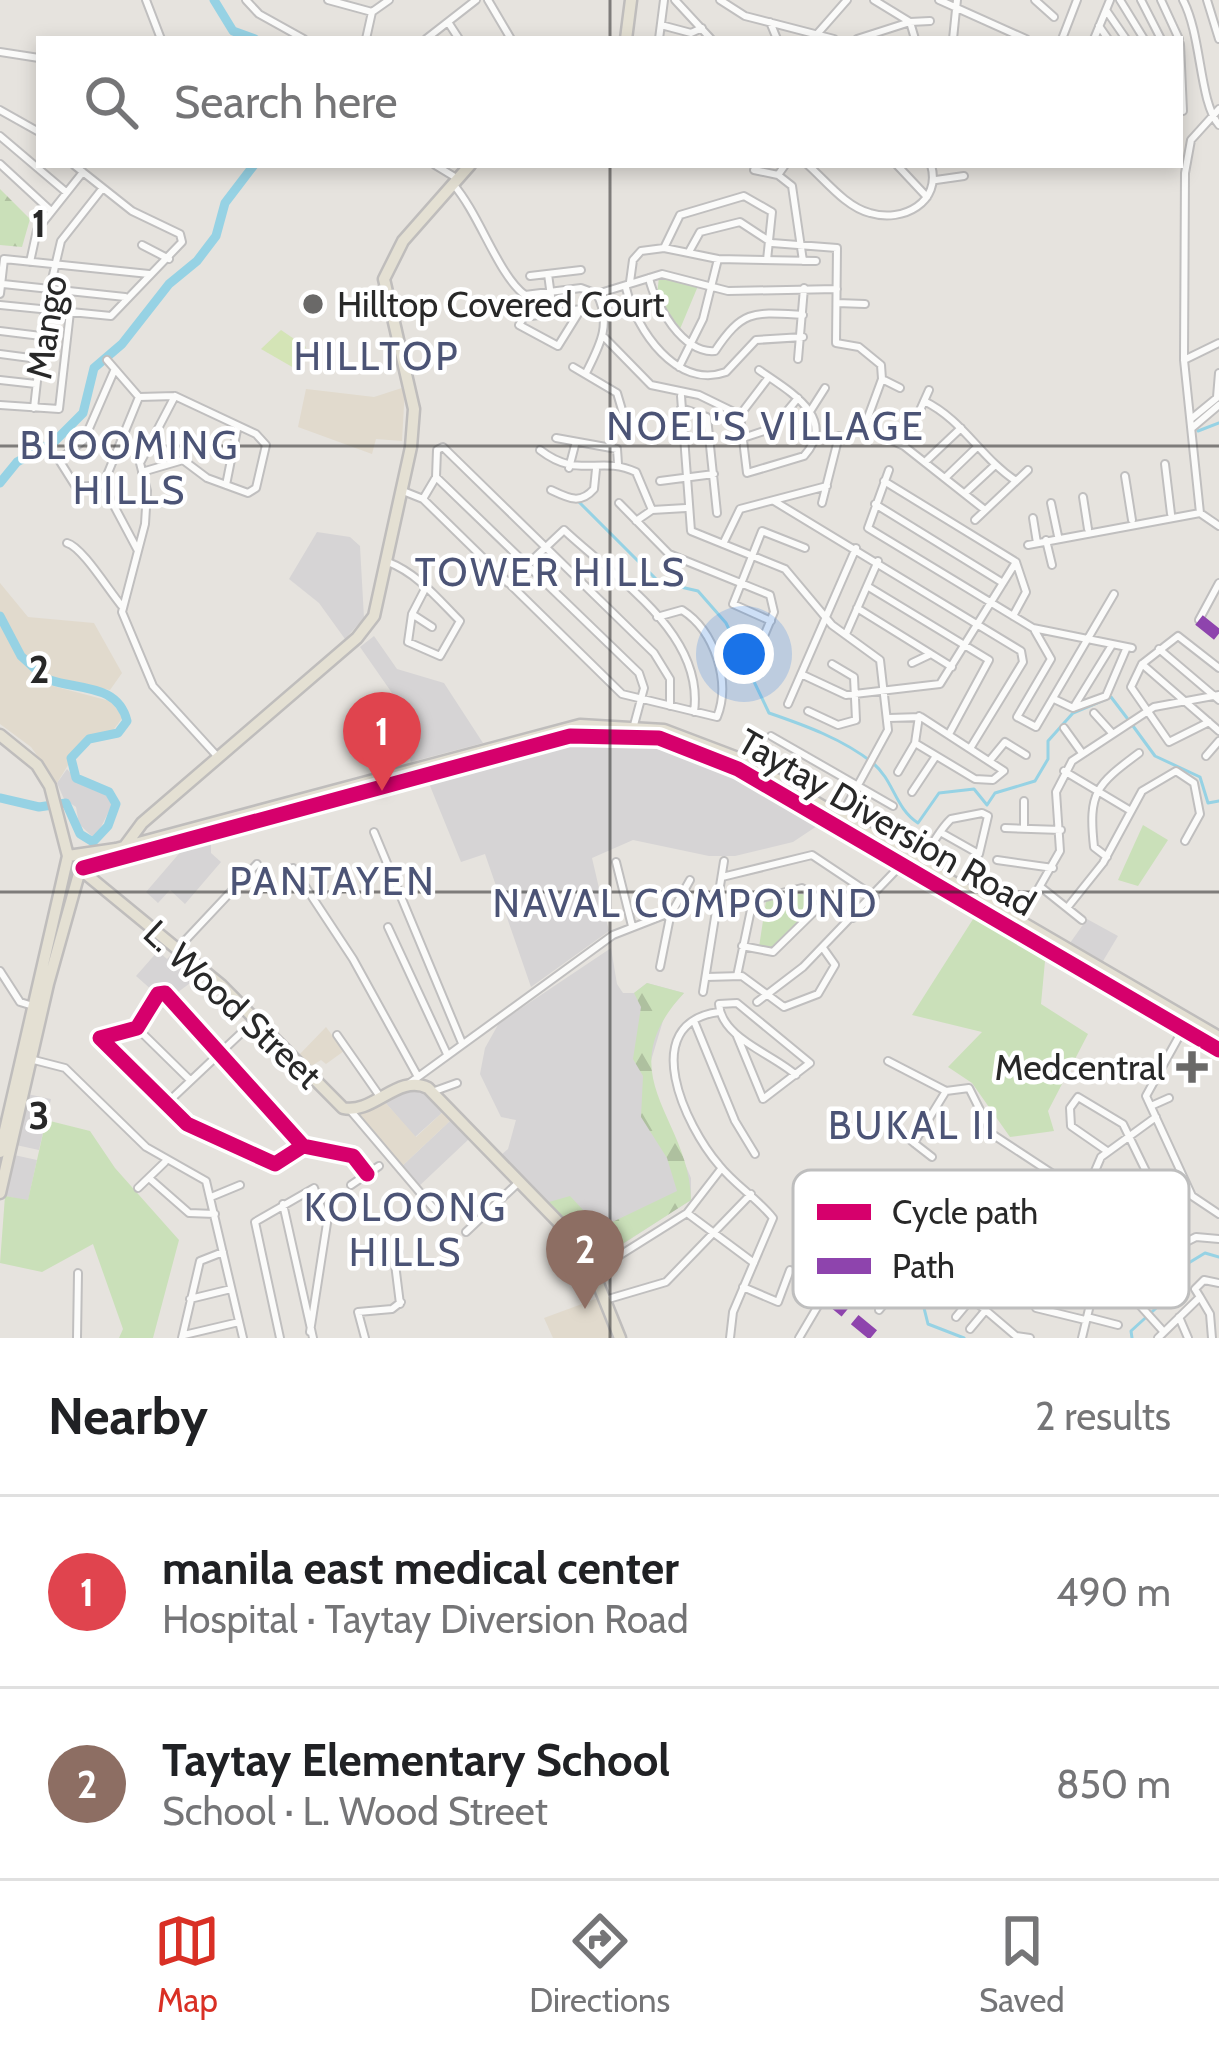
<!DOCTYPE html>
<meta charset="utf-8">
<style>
:root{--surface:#fff;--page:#f2f2f2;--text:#202124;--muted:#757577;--line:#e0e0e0;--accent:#d93025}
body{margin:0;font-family:Cabin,sans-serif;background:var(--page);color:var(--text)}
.you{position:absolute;left:744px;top:654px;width:42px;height:42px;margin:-30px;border:9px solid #fff;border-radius:50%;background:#1a73e8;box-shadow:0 0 0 18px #1a73e833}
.badge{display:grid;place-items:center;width:78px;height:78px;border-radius:50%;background:var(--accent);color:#fff;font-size:39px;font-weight:700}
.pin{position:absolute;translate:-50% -99px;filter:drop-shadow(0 3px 6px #0008)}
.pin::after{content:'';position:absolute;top:63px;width:42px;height:36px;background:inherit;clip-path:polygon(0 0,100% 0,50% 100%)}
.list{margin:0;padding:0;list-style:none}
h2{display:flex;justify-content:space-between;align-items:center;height:156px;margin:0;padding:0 48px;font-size:51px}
h2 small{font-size:39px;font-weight:400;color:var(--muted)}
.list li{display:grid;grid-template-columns:78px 1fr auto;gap:36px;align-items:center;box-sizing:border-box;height:192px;padding:0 48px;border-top:3px solid var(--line)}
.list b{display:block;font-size:45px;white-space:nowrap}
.list p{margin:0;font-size:39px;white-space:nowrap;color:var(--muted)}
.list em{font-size:39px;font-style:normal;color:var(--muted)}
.icon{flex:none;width:66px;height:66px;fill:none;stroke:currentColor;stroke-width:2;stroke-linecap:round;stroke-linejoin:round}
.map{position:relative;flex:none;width:1219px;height:1338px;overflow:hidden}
.search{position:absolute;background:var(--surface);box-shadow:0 6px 18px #0003;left:36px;right:36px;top:36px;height:132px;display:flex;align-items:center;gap:30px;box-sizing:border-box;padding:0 42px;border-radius:0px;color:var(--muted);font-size:45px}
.sheet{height:540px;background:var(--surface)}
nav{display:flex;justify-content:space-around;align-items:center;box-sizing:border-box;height:168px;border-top:3px solid var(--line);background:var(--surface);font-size:33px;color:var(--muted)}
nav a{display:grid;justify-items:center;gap:6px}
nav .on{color:var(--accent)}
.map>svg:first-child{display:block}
.industrial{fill:#d6d4d5}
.education{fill:#e1dacd}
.green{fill:#cae0b9}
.forest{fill:url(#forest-firs)}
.pitch{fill:#d4e4b6}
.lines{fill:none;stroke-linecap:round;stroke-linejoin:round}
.stream{stroke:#96d2e4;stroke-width:3}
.river{stroke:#96d2e4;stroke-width:9}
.minor-casing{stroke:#c0bfbf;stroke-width:10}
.major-casing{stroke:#bfbdbc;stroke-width:15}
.minor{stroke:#fbfbfa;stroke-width:6}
.major{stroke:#e4e0d3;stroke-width:10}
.quiet{stroke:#8e44ad;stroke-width:12;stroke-dasharray:24 12;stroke-linecap:butt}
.cycleway-casing{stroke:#fff;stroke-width:22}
.cycleway{stroke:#d6006c;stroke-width:15}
.grid{fill:none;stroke:#282828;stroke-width:3;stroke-opacity:0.55}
.poi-dot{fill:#6a6968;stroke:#fff;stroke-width:4.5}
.labels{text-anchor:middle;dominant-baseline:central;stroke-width:9;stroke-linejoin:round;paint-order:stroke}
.poi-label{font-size:36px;fill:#282828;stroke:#fff;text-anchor:start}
.street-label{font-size:36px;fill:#282828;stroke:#fff}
.neighbourhood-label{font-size:39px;letter-spacing:3px;fill:#4c5476;stroke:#fff}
.key{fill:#fff;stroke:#bebebe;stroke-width:3}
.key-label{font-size:33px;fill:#282828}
.grid-label{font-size:39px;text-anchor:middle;font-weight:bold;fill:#282828;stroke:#fff;stroke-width:9;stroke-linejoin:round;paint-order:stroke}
</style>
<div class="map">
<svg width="1219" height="1338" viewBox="0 0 1219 1338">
<defs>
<pattern id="forest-firs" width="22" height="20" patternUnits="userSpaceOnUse" patternTransform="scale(3)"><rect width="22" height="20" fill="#cae0b9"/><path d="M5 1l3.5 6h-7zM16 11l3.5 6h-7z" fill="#aec09f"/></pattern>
</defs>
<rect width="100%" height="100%" fill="#e6e3de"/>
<!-- industrial -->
<path class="industrial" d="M317 532 350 537 360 546 364 618 345 639 319 603 289 579Z
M374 636 397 669 444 683 483 743 411 762 392 693 360 647Z
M626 741 703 761 817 826 793 842 735 856H709L633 840 592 858 609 931 531 987 485 854 461 862 428 781 561 745Z
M67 769 79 783 110 796 113 803 95 839 79 824 76 807 64 799 57 783Z
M211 842V853L221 862 185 904 170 890 158 903 146 892 183 849Z
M1087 919 1118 936 1103 961 1070 943Z
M611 948 617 984 623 993H634L647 983 684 993 665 1014 650 1064 653 1090 691 1178V1200L610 1252 588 1247 500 1156 508 1149 516 1120 501 1117 480 1074 485 1048 499 1023Z
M158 951 167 959 175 951 201 975 174 995 163 984 153 991 136 976Z
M409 1089 429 1095 444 1111 415 1137 384 1101Z
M27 1094 51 1099 39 1150 16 1145Z
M452 1119 470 1138 417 1188 400 1168Z
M14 1155 37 1160 28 1201 5 1196Z"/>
<!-- education -->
<path class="education" d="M405 387 402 441 376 439 372 454 298 427 306 389 374 397Z
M0 583 28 617 94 623 122 673 110 690 51 679 49 685 110 701 123 717 111 733 86 736 57 783 31 747 0 724Z
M326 1027 344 1051 326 1064 321 1060 308 1068 298 1056Z
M384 1101 416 1137 444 1111 452 1119 400 1168 354 1116Z
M598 1298 613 1338H553L544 1318Z"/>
<!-- green -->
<path class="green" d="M659 277 698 286 680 329 657 295Z
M1143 825 1168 840 1138 886 1118 880Z
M805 890 822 902 773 949 759 947 766 901Z
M975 916 1045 961 1041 1004 1088 1034 1048 1111 1054 1131 1010 1137 972 1083 948 1067 982 1032 912 1015Z
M46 1120 90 1131 115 1168 179 1240 153 1338H119L123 1329 93 1244 42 1272 0 1263 5 1196 28 1200Z"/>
<!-- forest -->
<path class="forest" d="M0 189 30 219 22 247 0 245Z
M647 983 684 993C607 1076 690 1117 691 1200L610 1252 588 1247 549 1202 570 1196 600 1228 677 1191 667 1158 641 1117 643 1076 633 1059 641 1007 634 993Z"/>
<!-- pitch -->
<path class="pitch" d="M281 330 306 347 294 368 261 349Z"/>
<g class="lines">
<!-- stream -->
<path class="stream" d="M1198 431 1219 423
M579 502 659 582 698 591 726 623 769 713C804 725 843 739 873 763 894 781 895 808 918 823L939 793 974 789 987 805 995 793 1035 781 1048 759V741L1073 713 1111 697 1127 718
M1133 726 1155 756 1200 777 1208 803 1219 801
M915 1272 928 1324 964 1338
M1132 1338 1131 1331 1177 1289 1182 1267 1205 1253 1219 1257"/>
<!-- river -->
<path class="river" d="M214 0 233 31 255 39
M0 483 17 462 54 442 83 413 94 368 122 344 169 284 197 261 216 236 225 203 254 165
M0 616 21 656 44 677
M0 798 39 807 66 803 80 834 93 842 108 826 116 804 109 792 76 778 71 758 89 739 118 733 127 721C118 684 79 690 50 680"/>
<!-- minor casing -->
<g class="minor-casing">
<path id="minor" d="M146 0 161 39
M246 0 259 14 304 39
M328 0 372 12 389 0
M488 0 511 39
M675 0 711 39
M720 0 745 16 834 39
M874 0 910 22 915 39
M939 0 1026 39
M1035 0 1054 17
M1120 0 1144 39
M1141 0 1161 39
M1161 0 1179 39
M1183 0C1202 36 1199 102 1219 125
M1207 0 1219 39
M1106 10 1126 39
M448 22 459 39
M770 22 777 39
M661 25 691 33 702 28
M1099 26 1108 39
M818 33 847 0
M366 39 372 12
M426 39 476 0
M659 39 664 0
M857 39 910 22 930 21
M953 39 957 0
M1062 39 1077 0
M1094 39 1110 0
M1180 44 1183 111
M0 52 39 58
M1219 109 1191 140 1185 173 1184 360 1200 513 1219 526
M0 110 39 132
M0 136 66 192
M0 164 51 211
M435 165 458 179
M808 165C826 181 846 207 870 213 903 223 942 202 931 165
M897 165 927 197
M754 170 778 175 792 186 803 261
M778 175 785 165
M936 180 964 176
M453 184C480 215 498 275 525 295L581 288 597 294 662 274 728 291 837 289
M142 245 169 259
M664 248 680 215 744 196 772 212 767 260
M690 250 700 232 740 222 772 243 837 248 836 343 859 347 881 365 882 379 864 428 904 446 985 510
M30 262 37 230 83 172
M548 274 553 311
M530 276 581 270
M649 278C655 305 683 354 715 351 743 309 754 312 803 315
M630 282 633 260 641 251 664 248 718 259 816 261
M3 284 125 297
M626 288C636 330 677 390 726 372L756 340 803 337
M0 294 4 259 149 274
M837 303 865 304
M0 305 111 316 182 242 180 234 132 211 74 165
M581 309 558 346 519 325 524 317Z
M0 331 41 336
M604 337 651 385 699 395 740 415 747 473 804 456C839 417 787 390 759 370
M0 354 38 359
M798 359 804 288
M107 360 139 397 175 396 256 434 266 445 256 488 248 493 207 478 183 460 142 472
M1184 360 1219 343
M573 367 617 393 625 420
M679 367 703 319 718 259
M586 373C600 345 612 324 597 294
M882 379 900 388
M0 380 36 384
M175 396 140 463 147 491 145 524 122 612 153 686 217 756
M681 396 691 531 785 569 832 625 880 660 888 730 840 818
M1217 397 1219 373
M924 401C962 419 981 458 1016 481
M0 405 59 409 70 312
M34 408 45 309 61 241 102 189
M681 408 707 417 717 513
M811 410 825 388
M740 415 769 377
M1191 419 1219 396
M1192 428 1219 405
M556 438 617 449 618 464
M743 438 773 428 798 398
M904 446 929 390
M540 450C579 480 599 455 636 472L652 510
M925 462 961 428
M1165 464 1171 514
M569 468 575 445
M889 470 868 528 1033 628 1132 648
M1125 476 1132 520
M436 477 639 673 644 688 634 725
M945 478 977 447
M660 481 714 474
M884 481 1016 562
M103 485 76 487 59 460 84 440 114 371
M103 485 139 397
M103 485 137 549
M226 485 237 430
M551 490C568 498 580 505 594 489L596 469
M403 491 423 499 622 694 717 717C731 682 715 631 682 610L657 617
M965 493 993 467
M1083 497 1088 529
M423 499 436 477 437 450 443 447 654 653 670 679V706
M774 501 1021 651 1023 662 971 747
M619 503 669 554 770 595 774 612 754 660
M822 503 839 436
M1051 503 1058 536
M875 504 1003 583
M1033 518 1037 543
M975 520 1028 470
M636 521 652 510 686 508
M1046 540 1052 565
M67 543C82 547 107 588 121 605
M723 544 740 509 827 486
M1028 545 1200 513
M388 562C417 573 438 599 460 621L440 656 408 642 412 614 426 587
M508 583 564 530C615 578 705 633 694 712
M867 586 989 660 949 734
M857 608 952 667
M412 614 432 627
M1013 616 1026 592 1016 562
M1199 620 1219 583
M771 621 733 604 762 531 805 548
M1035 631 1051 659 1017 717 1036 727 1114 594
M738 632 762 641
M846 634 878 561
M1159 649 1219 700
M912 663 931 654
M1142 664 1219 731
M801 674 846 695 940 684 1016 562
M1054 699 1073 708
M788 704 856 548
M1075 705 1112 645
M1073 708 1106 696 1127 647
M808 711 838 725 856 720 854 677 832 664
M1094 713 1112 733
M889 718 921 717 1004 771 993 780 975 779 915 743
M1209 722 1169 742 1131 687 1142 664 1178 636 1219 668
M1064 728 1082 753
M771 736 893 806
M1206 756 1219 741
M991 759 1005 742 1026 755
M1064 771 1131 811
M898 772 915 743 919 716
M912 792 936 756
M1005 828 1061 830
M1024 828V801
M374 832 462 1043
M1107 857 1094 847C1088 792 1096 785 1139 753
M997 860 1053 868
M922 861C931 847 939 830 951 819L982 813 988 816 979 854 940 832
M616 862 632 926
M293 868 353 959 417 1075
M722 877 812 855 875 897
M1042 888 1082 920
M1067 908 1103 863 1142 791 1176 771 1194 783 1200 814 1185 841
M1021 919 1060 851 1056 792 1072 761 1154 707 1219 695
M388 927 447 1054
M742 946 773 952 825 901
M179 947 257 864
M660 967 671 912
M0 971 20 1002 33 1006
M737 976 753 900 802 888 853 918
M706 977 742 976 784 1007 818 994 835 965 823 948
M703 992 724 861
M757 1002 803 967 901 865
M719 1012C636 1023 686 1127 719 1165 735 1185 757 1198 773 1218L733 1312 730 1338
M694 1021 735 1121 755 1154
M137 1028 190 1080
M1182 1031 1146 1096 1192 1196 1219 1214
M337 1035 381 1098
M737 1036 763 1099 810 1063 737 1003 719 1004C721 1038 773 1054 796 1075
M30 1059 65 1068 146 1147 206 1181 243 1338
M888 1061 946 1091
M407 1085 613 935 672 912 690 880
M432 1092 457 1083
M166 1104 255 1020
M1151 1106 1169 1098
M350 1110 440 1216
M1156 1117 1101 1157 1095 1171 1182 1244 1196 1237 1219 1239
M887 1120 914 1143
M303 1146 275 1164 187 1124 100 1038 137 1028 158 994 165 993 303 1146 353 1156 367 1174
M1107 1151 1071 1126 1070 1108 1078 1097 1123 1124 1159 1198 1149 1212
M932 1157 914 1143 946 1091 969 1088 992 1134 1059 1178 1041 1202 1044 1210 1075 1223
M149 1178 189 1213 215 1214
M351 1185 379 1166
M138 1188 165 1162
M211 1197 240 1185
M930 1198 919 1230 923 1257 1016 1336 1030 1338
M914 1203 922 1214
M283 1204 313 1338
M687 1213 754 1263
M466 1232 519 1182
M1074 1242 1141 1264
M888 1244 915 1267
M399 1252 395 1264 400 1304
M593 1272 687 1213 721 1169
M577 1285 595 1276
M743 1287 778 1302 790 1270
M1200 1297 1210 1314 1212 1338
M190 1299 231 1289
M605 1300 666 1282 751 1194
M1136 1301 1153 1279 1096 1222 1080 1214 1075 1274 1136 1301 1163 1331
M1036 1308 1085 1320
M879 1310 923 1257
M956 1317 971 1299
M1087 1317 1118 1325
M1179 1317 1188 1338
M970 1329 985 1311
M184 1335 239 1322
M77 1338 78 1273
M182 1338 200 1261 223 1252
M280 1338 255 1222 314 1188 327 1223 310 1332
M365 1338 358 1312 392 1309 401 1302
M799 1338 825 1294
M1082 1338 1095 1284
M1158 1338 1200 1297 1195 1289 1204 1280 1219 1283"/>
</g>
<!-- major casing -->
<g class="major-casing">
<path id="major" d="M626 39 631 0
M0 735 37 765 50 786 68 856 0 1152
M125 846 142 823 357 638 374 616 411 447 414 409 384 279 403 241 470 165
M68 856 116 849 580 725 664 730 743 760 1219 1037
M80 870 570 736 659 738 738 769 1219 1050
M81 870 221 985 343 1108C373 1115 398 1073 428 1088L570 1234 595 1276 620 1338
M0 1193 48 984 80 870"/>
</g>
<!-- minor -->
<use href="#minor" class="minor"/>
<!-- major -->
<use href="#major" class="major"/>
<!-- quiet -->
<path class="quiet" d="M1199 620 1219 636
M821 1214 844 1231 814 1286 877 1338
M828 1261 800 1242 806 1225 837 1245
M837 1304 873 1238"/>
<!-- cycleway casing -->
<g class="cycleway-casing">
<path id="cycleway" d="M83 868 570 736 659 738 738 769 1219 1050
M303 1146 275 1164 187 1124 100 1038 137 1028 158 994 165 993 303 1146 353 1156 367 1174"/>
</g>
<!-- cycleway -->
<use href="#cycleway" class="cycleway"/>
</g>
<!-- grid -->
<path class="grid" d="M610 0V39M610 165V1338M0 446H1219M0 892H1219"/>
<!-- markers -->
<g class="poi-dot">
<circle cx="313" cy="304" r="12"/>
<path d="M1186 1049h12v12h12v12h-12v12h-12v-12h-12v-12h12z"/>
</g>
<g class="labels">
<!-- poi labels -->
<g class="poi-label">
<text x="337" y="304">Hilltop Covered Court</text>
<text x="1165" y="1067" text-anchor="end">Medcentral</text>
</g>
<!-- street labels -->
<g class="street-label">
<text transform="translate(46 327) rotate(-81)">Mango</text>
<text transform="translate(887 822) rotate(30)">Taytay Diversion Road</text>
<text transform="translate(233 1004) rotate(43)">L. Wood Street</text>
</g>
<!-- neighbourhood labels -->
<g class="neighbourhood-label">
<text x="377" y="356">HILLTOP</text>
<text x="766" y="426">NOEL'S VILLAGE</text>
<text x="130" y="445">BLOOMING<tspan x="130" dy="45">HILLS</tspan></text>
<text x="551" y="572">TOWER HILLS</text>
<text x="333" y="881">PANTAYEN</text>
<text x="686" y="903">NAVAL COMPOUND</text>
<text x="913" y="1125">BUKAL II</text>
<text x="406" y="1207">KOLOONG<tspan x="406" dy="45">HILLS</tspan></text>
</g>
</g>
<!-- legend -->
<rect x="793" y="1170" width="396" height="138" rx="18" class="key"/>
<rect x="817" y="1204" width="54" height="16" fill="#d6006c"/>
<rect x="817" y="1258" width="54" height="16" fill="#8e44ad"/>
<g class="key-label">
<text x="892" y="1224">Cycle path</text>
<text x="892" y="1278">Path</text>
</g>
<g class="grid-label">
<text x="39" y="237">1</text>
<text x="39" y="683">2</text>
<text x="39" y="1129">3</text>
</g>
</svg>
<div class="you"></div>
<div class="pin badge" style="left:382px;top:791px;background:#e0444e">1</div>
<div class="pin badge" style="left:585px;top:1309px;background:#8d6e63">2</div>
<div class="search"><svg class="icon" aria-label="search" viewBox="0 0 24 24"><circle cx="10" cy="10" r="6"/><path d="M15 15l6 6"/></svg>Search here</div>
</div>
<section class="sheet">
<h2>Nearby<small>2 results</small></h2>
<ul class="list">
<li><span class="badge" style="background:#e0444e">1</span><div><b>manila east medical center</b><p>Hospital · Taytay Diversion Road</p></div><em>490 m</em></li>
<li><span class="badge" style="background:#8d6e63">2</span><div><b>Taytay Elementary School</b><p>School · L. Wood Street</p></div><em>850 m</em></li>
</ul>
</section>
<nav>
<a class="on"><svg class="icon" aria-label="map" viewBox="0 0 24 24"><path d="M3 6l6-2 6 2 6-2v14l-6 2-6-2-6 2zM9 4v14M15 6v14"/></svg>Map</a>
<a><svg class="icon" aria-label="directions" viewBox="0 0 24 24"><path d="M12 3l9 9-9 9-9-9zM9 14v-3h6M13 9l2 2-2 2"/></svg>Directions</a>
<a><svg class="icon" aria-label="saved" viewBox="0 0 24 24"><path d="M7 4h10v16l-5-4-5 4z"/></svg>Saved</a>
</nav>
